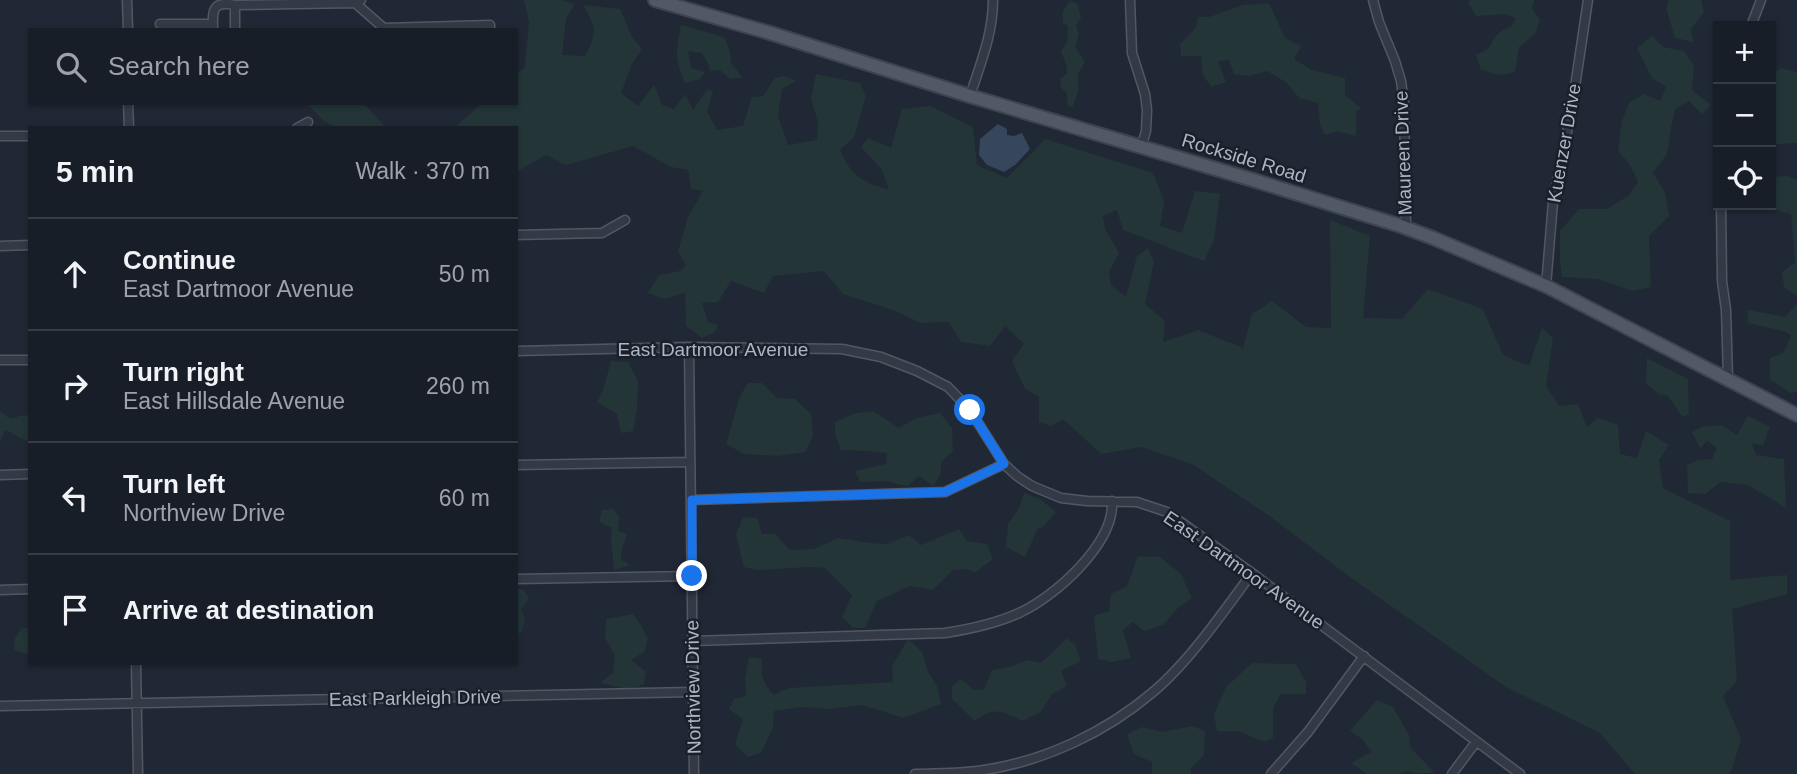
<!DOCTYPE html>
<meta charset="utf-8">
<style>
:root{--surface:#181e28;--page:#252b34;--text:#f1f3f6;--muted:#9fa2a8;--line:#363c45}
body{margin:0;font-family:Arial,sans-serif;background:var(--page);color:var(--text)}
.controls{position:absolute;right:21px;top:21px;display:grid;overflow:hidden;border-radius:0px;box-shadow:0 2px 5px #0004}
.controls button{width:63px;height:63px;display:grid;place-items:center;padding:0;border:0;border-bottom:2px solid var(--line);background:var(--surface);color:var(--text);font:35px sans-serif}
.stop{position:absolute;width:21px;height:21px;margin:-16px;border:5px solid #1a73e8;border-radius:50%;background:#fff}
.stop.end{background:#1a73e8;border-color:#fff;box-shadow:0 2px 7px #0008}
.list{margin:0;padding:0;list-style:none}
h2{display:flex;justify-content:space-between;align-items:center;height:91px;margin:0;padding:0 28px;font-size:30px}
h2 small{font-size:23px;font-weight:400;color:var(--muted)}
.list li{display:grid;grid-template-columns:46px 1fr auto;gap:21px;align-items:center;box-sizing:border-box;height:112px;padding:0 28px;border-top:2px solid var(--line)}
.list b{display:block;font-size:26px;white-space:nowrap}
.list p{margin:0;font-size:23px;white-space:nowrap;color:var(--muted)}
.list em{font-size:23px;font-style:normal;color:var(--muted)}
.icon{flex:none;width:38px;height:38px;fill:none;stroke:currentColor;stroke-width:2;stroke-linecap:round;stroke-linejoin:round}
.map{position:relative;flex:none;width:1797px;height:774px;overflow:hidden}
.search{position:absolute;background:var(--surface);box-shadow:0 2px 5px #0004;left:28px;top:28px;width:490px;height:77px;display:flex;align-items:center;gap:18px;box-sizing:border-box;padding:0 24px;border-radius:0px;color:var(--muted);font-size:26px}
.panel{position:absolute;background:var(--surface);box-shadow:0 2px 5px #0004;left:28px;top:126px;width:490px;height:539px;border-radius:0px}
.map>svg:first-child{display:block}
.green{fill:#233537}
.water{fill:#36465d}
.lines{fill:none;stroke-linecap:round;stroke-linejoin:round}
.street-casing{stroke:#515864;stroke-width:11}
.primary-casing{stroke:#3d444f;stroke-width:16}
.street{stroke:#333a46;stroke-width:8}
.primary{stroke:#515966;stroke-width:12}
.route{stroke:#1a73e8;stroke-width:9}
.labels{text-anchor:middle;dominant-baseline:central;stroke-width:5;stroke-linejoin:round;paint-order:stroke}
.street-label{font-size:19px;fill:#aeb5c3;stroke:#19202a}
</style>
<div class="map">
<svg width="1797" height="774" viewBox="0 0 1797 774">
<rect width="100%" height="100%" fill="#202835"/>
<!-- green -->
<path class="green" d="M524 0H561L575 4 566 18 562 55 585 56C597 32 597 28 583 5L620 9 632 37 642 49 632 64 621 93 638 106 654 85 662 105 674 109 685 94 693 110 707 89 713 91 707 111 717 130 743 126 752 97 763 96 775 78 784 76 796 81 782 89 778 116 788 145 817 140 818 122 811 99 816 74 860 83 866 96 854 137 840 150C852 177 861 181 889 190L882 170 861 147 868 138 891 148 902 109 930 106 973 127 977 165 1007 178 1045 139 1153 173 1164 201 1160 226 1182 233 1195 191 1220 194 1214 240 1204 261 1123 230 1117 210 1103 216 1105 229 1119 253 1109 272 1111 285 1126 297 1137 256 1148 248 1154 262 1145 304 1165 321 1163 342 1198 330 1243 348 1252 314 1272 301 1306 327 1331 328 1330 220 1370 236 1363 318 1402 319 1428 289 1483 309 1503 355 1529 366 1542 328 1553 338 1546 386 1559 406 1578 404 1587 427 1598 418 1618 425 1620 454 1637 458 1646 431 1669 445 1659 460 1663 488 1730 521V580L1787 575V594L1732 609 1737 681 1723 696 1741 739 1732 769 1728 774H1635L1600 733 1506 687 1350 577 1268 515 1192 464 1141 447 1101 454 1063 419 1051 426 1039 422V397L1025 389 1012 361 1024 344 1005 326 990 346 961 342 949 322 921 323 893 310 843 294 824 271 773 276 764 293 731 281 718 302 702 303 708 322 718 325 715 332 702 338 686 326 685 293 664 299 648 293 659 275 680 271 686 266 678 251 688 217 703 191 691 189 688 170 671 167 633 146 566 165 546 155 516 172V128H454L482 103H516V74L525 67 529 22Z
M1471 0H1534L1532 8 1540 20 1535 34 1519 47 1515 72 1500 75 1481 70 1476 55C1497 47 1488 42 1500 32 1509 25 1510 31 1516 18L1506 14 1476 16 1468 2Z
M1669 0H1701L1704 12 1691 29 1693 42 1675 38 1666 8Z
M1070 1 1078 4 1081 18 1076 26 1079 35 1075 46 1085 62 1078 74V92L1072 108 1068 106 1066 92 1061 88 1060 79 1067 73 1066 64 1061 52 1067 42 1068 26 1063 23V11Z
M1269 3 1285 38 1301 46 1294 59 1312 70 1345 78V95L1361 108 1356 111V136L1337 131 1325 135 1320 125 1318 103 1299 98 1287 83 1267 71 1249 76 1234 74 1229 60 1218 61 1226 82 1211 87 1203 75 1201 56H1181L1180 44 1195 29 1198 17H1209L1243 5Z
M681 25 724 37 730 52 731 63 743 78 730 79 720 70 710 71 708 63 702 53 688 51 691 68 705 72 700 79 685 83C674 58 676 52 681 25Z
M1652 36 1663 47 1684 51 1694 66 1692 90 1711 105 1702 114 1689 101 1675 109 1671 128 1667 154 1653 173 1665 192 1669 216 1649 236 1651 287 1632 291 1599 279 1562 277 1560 260V231L1579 209H1607L1628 196 1638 182 1630 165 1618 151 1622 121 1629 103 1644 94 1660 101 1666 87 1652 78 1637 48Z
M1780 68 1797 72V143L1776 144 1771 136 1772 109 1771 105V76Z
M306 103H363L387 128H338L324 121Z
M1788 176 1797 180V296L1784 287 1782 272 1795 262 1791 214 1767 207V205H1771V177Z
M1797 304V392L1790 393 1770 379V358L1783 353 1791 336 1786 332 1748 323V310L1785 317Z
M1647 358 1688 379 1689 414 1682 417 1668 396 1659 394 1646 384Z
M611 361 628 362 638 381 637 408 633 431 621 433 617 414 597 402 604 387Z
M748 383H762L777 398 795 399 811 414 813 436 805 452 778 456 744 454 726 444 740 396Z
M0 411 10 419 20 416 30 415V440C19 441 14 432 5 430L0 441Z
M873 411 899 428 916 418 940 413 952 428 953 451 941 462V474L933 486 919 476 908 486 884 481 860 482 855 471 886 464 887 453 868 451 841 450 835 434V422L855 413Z
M1748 416 1770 427 1763 445 1752 444 1756 455 1784 459 1786 508 1748 485 1721 482 1705 494 1688 493 1687 465 1698 460 1712 459 1717 448 1707 441 1700 448 1692 432 1701 427 1721 425 1737 435Z
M1024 493 1040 499 1056 512 1043 527 1038 528 1025 557 1006 547 1008 524 1019 508Z
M613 509 619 517 618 531 627 534C625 544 620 549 621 559L630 565 614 570 611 539 612 528 599 522 602 510Z
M743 517 757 518 762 534H775L790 550 814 549 838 538 870 543 887 544 909 535 921 545 959 529 967 541 987 544 993 559 976 572 966 569 953 570 933 590 910 586 877 601 865 628H853L842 617 852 595 825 568 810 567 757 570 744 567 736 535Z
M1138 556 1160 557 1181 574 1192 598 1178 608 1163 625 1144 631 1133 622 1123 630 1131 658 1112 662 1098 659 1094 616 1109 611 1111 594 1127 586Z
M516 589H523L529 598 521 609 525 618 522 632 516 634Z
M633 614 641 625 648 639 644 652 631 660 646 672 644 684C629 691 616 688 601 682L613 673 615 656 605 638 606 619Z
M22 628H30V655L14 650 15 638Z
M1067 638 1075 645 1081 661 1061 671 1067 686 1052 694 1041 712 1022 721C1002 710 994 707 975 721L952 699V686L961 679 974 690 984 689 992 670 1010 667 1028 660 1041 663Z
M908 639 922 652 928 672 937 686 941 704 904 718 862 705 831 709 801 707 774 711 773 728 761 753 748 757 735 744 743 719 729 709 734 699 746 696 745 678 749 657 762 659C761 676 762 682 774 695L789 688 893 682 892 666Z
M1252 663 1296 664 1306 682V694H1281L1273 708V738L1264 742 1238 731H1217L1214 714 1226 687Z
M1377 700 1393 707 1409 735 1410 747 1434 772C1428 774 1412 774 1406 771L1399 774H1367L1351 763 1372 752 1362 739 1350 731Z
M1192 726 1205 731 1204 755 1191 768V774H1152V762L1134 754 1127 735 1141 727 1163 732Z"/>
<!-- water -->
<path class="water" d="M998 124 1007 129V135L1014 136 1022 133 1030 149 1015 165 1004 172 987 165 979 155 980 139Z"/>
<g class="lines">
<!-- street casing -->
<g class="street-casing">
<path id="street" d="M127 0 128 30
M1130 0 1132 53 1145 94 1147 110 1146 131 1141 148
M1373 0 1379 22 1395 61 1401 81 1404 103 1406 228
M354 2 386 30
M235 5 356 3 361 0
M160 24H213
M1751 26 1761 0
M384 28 490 25V30
M213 30C213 13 210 0 235 5V30
M970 96C980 65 993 34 993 0
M128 103 129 128
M297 128 308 122
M0 136H30
M1721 205 1722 281 1726 310 1728 378
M516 235 602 233 625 220
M0 246 30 245
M1546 286 1553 202 1572 107 1588 0
M689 347 694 774
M516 351 689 347 842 349 881 357 917 371 948 387 970 410 1004 464 1017 476 1032 486 1061 498 1087 501 1137 502 1167 512 1252 573 1520 774
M0 360H30
M516 465 690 462
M0 475 30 474
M692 500 945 492 1004 464
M516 579 692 576
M0 590 30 589
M693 641 945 633C971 629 995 624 1019 613 1055 597 1115 543 1112 501
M136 663 138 774
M0 706 693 692
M915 774C938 773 961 774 984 770 1045 761 1106 732 1153 692 1189 662 1224 611 1252 573
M1271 774 1308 732 1364 656
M1452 774 1476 742"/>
</g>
<!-- primary casing -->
<g class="primary-casing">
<path id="primary" d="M655 0 770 33 970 96 1253 180 1398 225 1433 238 1546 286 1797 415"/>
</g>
<!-- street -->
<use href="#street" class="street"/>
<!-- primary -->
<use href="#primary" class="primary"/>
</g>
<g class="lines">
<!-- route -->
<path class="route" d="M692 576V500L945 492 1004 464 970 410"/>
</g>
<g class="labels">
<!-- street labels -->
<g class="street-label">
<text transform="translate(1564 143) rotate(-80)">Kuenzer Drive</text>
<text transform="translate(1403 153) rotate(-92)">Maureen Drive</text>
<text transform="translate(1244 158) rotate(17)">Rockside Road</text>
<text x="713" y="349">East Dartmoor Avenue</text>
<text transform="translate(1244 570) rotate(35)">East Dartmoor Avenue</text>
<text transform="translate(693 687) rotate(-91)">Northview Drive</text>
<text transform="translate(415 698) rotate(-1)">East Parkleigh Drive</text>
</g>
</g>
</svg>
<div class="controls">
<button>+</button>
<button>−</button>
<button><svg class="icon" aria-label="locate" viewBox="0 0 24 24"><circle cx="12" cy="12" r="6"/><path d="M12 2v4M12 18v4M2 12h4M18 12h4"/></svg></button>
</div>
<div class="stop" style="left:970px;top:410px"></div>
<div class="stop end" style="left:692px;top:576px"></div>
<div class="search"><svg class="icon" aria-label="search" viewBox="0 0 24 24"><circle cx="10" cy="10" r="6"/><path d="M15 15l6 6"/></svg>Search here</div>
<section class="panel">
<h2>5 min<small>Walk · 370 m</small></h2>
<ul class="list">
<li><svg class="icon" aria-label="ahead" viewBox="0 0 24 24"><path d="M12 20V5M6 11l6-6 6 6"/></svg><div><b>Continue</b><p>East Dartmoor Avenue</p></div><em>50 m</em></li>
<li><svg class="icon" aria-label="right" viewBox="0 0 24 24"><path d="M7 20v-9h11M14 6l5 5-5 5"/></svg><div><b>Turn right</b><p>East Hillsdale Avenue</p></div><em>260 m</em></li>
<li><svg class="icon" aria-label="left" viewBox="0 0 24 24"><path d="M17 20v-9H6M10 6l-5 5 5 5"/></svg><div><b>Turn left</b><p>Northview Drive</p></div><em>60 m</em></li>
<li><svg class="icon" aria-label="arrive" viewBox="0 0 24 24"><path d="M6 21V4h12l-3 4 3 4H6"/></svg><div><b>Arrive at destination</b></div></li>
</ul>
</section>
</div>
